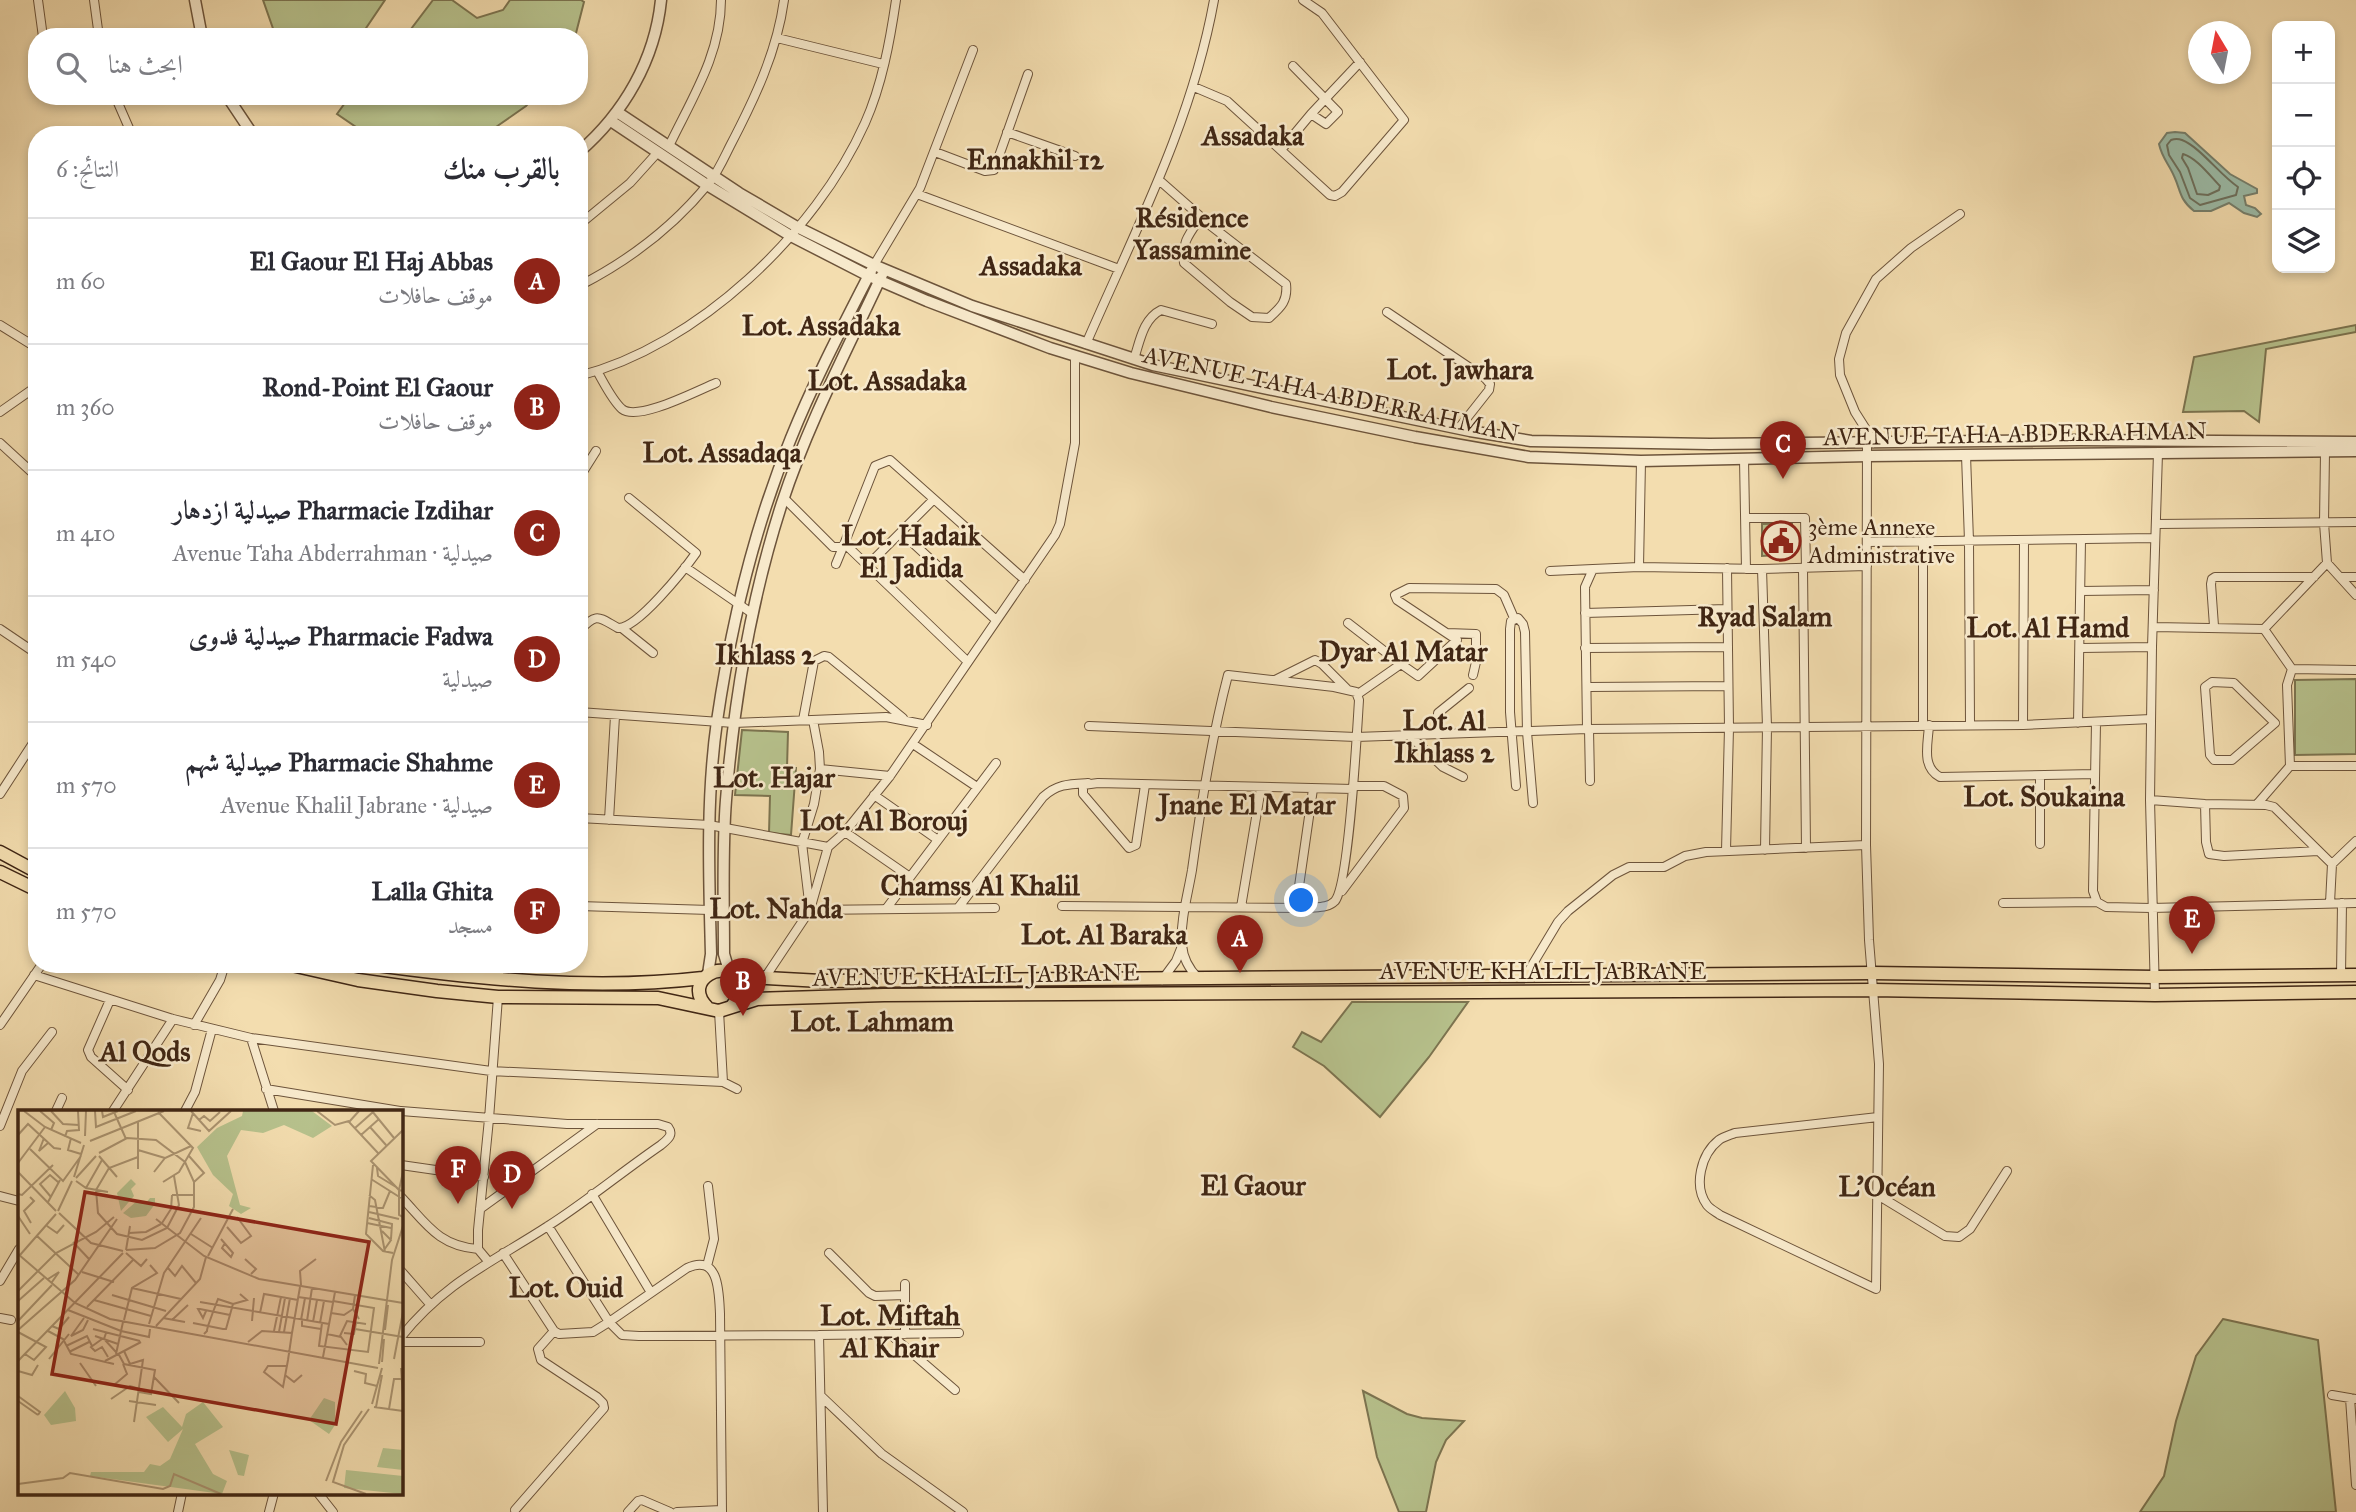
<!DOCTYPE html>
<html lang="ar">
<meta charset="utf-8">
<style>
:root{--surface:#fff;--page:#f7f7f7;--text:#2b2b33;--muted:#7c7c81;--line:#e1e1e2;--accent:#8f2418}
body{margin:0;font-family:"IM FELL Great Primer",Amiri,serif;background:var(--page);color:var(--text);direction:rtl}
.controls{position:absolute;right:21px;top:21px;display:grid;overflow:hidden;border-radius:14px;box-shadow:0 4px 10px #0003}
.controls button{width:63px;height:63px;display:grid;place-items:center;padding:0;border:0;border-bottom:2px solid var(--line);background:var(--surface);color:var(--text);font:35px sans-serif}
.compass{position:absolute;left:2188px;top:21px;width:63px;height:63px;border-radius:50%;background:var(--surface);box-shadow:0 4px 10px #0003;rotate:350deg}
.you{position:absolute;left:1302px;top:901px;width:24px;height:24px;margin:-18px;border:5px solid #fff;border-radius:50%;background:#1a73e8;box-shadow:0 0 0 10px #1a73e833}
.badge{display:grid;place-items:center;width:46px;height:46px;border-radius:50%;background:var(--accent);color:#fff;font-size:23px;font-weight:700}
.pin{position:absolute;translate:-50% -58px;filter:drop-shadow(0 2px 4px #0008)}
.pin::after{content:'';position:absolute;top:37px;width:24px;height:21px;background:inherit;clip-path:polygon(0 0,100% 0,50% 100%)}
.list{margin:0;padding:0;list-style:none}
h2{display:flex;justify-content:space-between;align-items:center;height:91px;margin:0;padding:0 28px;font-size:30px}
h2 small{font-size:23px;font-weight:400;color:var(--muted)}
.list li{display:grid;grid-template-columns:46px 1fr auto;gap:21px;align-items:center;box-sizing:border-box;height:126px;padding:0 28px;border-top:2px solid var(--line)}
.list b{display:block;font-size:26px;white-space:nowrap}
.list p{margin:0;font-size:23px;white-space:nowrap;color:var(--muted)}
.list em{font-size:23px;font-style:normal;color:var(--muted)}
.icon{flex:none;width:38px;height:38px;fill:none;stroke:currentColor;stroke-width:2;stroke-linecap:round;stroke-linejoin:round}
.map{position:relative;flex:none;width:2356px;height:1512px;overflow:hidden;direction:ltr}
.search{position:absolute;background:var(--surface);box-shadow:0 4px 10px #0003;left:28px;top:28px;width:560px;height:77px;display:flex;align-items:center;gap:18px;box-sizing:border-box;padding:0 24px;border-radius:28px;color:var(--muted);font-size:26px}
.panel{position:absolute;background:var(--surface);box-shadow:0 4px 10px #0003;left:28px;top:126px;width:560px;height:847px;border-radius:28px;direction:rtl}
.map>svg:first-child{display:block}
.green{fill:#b7c28d;stroke:#7c7450;stroke-width:2}
.water{fill:#9cbca8;stroke:#77806d;stroke-width:2}
.lines{fill:none;stroke-linecap:round;stroke-linejoin:round}
.shore{stroke:#6e715e;stroke-width:2}
.minor-casing{stroke:#6d543b;stroke-width:10}
.tertiary-casing{stroke:#6d543b;stroke-width:13}
.primary-casing{stroke:#402614;stroke-width:15}
.minor{stroke:#f7e9cb;stroke-width:8}
.tertiary{stroke:#f7e9cb;stroke-width:10}
.primary{stroke:#f3ddaf;stroke-width:12}
.labels{text-anchor:middle;dominant-baseline:central;stroke-width:5;stroke-linejoin:round;paint-order:stroke}
.street-label{font-size:24px;fill:#402614;stroke:#f7e9cb}
.poi-label{font-size:24px;fill:#402614;stroke:#f7e9cb;text-anchor:start}
.quarter-label{font-size:28px;font-weight:bold;fill:#402614;stroke:#f7e9cb}
.inset-road{fill:none;stroke:#ab9471;stroke-width:2}
.view{fill:#8f2418;fill-opacity:0.15;stroke:#8f2418;stroke-width:3.5}
.inset-edge{fill:none;stroke:#402614;stroke-width:3.5}
</style>
<div class="map">
<svg width="2356" height="1512" viewBox="0 0 2356 1512">
<rect width="100%" height="100%" fill="#f3ddaf"/>
<filter id="stains"><feTurbulence type="fractalNoise" baseFrequency=".00286" numOctaves="4"/><feColorMatrix values="0 0 0 0 .2 0 0 0 0 .09 0 0 0 0 .02 0 0 0 .5 -.17"/></filter>
<radialGradient id="worn" r=".72"><stop offset=".6" stop-color="#630" stop-opacity="0"/><stop offset="1" stop-color="#630" stop-opacity=".3"/></radialGradient>
<!-- green -->
<path class="green" d="M263 0H385L360 37H276Z
M433 0H452L477 18 503 10 510 0H581L584 2 575 37H405Z
M350 96H535L526 106 496 127 478 135H374L362 131 337 114Z
M2356 325V332L2266 349 2259 422 2244 411 2183 412 2194 357Z
M1792 523V555H1785V550H1778V555L1762 556V524Z
M2356 679V754L2295 755V680Z
M742 730 788 732 787 768H796L791 835 769 833 770 796 735 795Z
M1352 1002H1468L1429 1057 1380 1117 1324 1066 1293 1047 1302 1032 1321 1042Z
M2223 1319 2318 1340 2336 1512H2140L2164 1476 2176 1421 2196 1356Z
M1363 1391 1407 1414 1422 1418 1464 1421 1446 1440 1436 1462 1426 1512H1399L1377 1457Z"/>
<!-- water -->
<path class="water" d="M2175 132 2185 133 2230 174 2257 189V193L2244 196 2246 205 2255 208 2261 214 2257 217 2244 213 2229 203 2211 211H2194C2179 199 2181 191 2174 176 2169 164 2162 158 2159 144L2167 133Z"/>
<g class="lines">
<!-- shore -->
<path class="shore" d="M2171 140C2174 139 2179 139 2182 140 2200 147 2220 175 2238 187L2236 195 2200 205 2190 198 2180 172 2169 155 2167 145Z
M2183 154C2197 158 2210 176 2220 186L2219 190 2208 195 2197 194 2188 168 2182 158Z"/>
<!-- minor casing -->
<g class="minor-casing">
<path id="minor" d="M38 0 43 37
M94 0 99 37
M777 38 883 64
M1293 66 1338 112 1326 124 1311 114
M1194 87 1227 101 1330 195 1335 196 1342 192 1404 120 1322 13 1303 0
M115 96 132 135
M1007 132 1075 156
M669 146C692 98 721 54 721 0
M1281 150 1311 114 1360 62
M935 152 985 171 994 170 1028 74
M1159 180 1201 217 1206 222 1286 284C1288 301 1281 307 1269 318L1252 317 1230 302 1184 263C1181 242 1190 233 1201 217
M917 194 1119 269
M579 225 630 183 658 152
M874 265 920 188 973 50
M579 286C628 261 674 226 709 183 718 172 724 158 730 146 754 100 777 52 784 0
M1387 312 1485 378 1490 384 1489 390 1459 428
M0 325 37 348
M1086 344C1135 231 1192 122 1214 0
M1134 359C1140 341 1143 319 1161 310L1212 324
M597 371C604 383 612 400 622 409 638 422 698 390 716 383
M579 376C697 346 816 233 865 123 882 85 890 41 896 0
M0 412 37 386
M1874 442 1855 412 1840 375 1839 359 1846 333 1876 279 1911 248 1960 214
M0 443 37 477
M2325 452 2324 523 2327 563 2356 595
M1966 455 1969 541 1970 725
M1744 459 1746 569
M579 478 596 451
M784 498 833 547H843L875 466 890 460 1025 580
M1745 518H1805L1806 568
M2157 524 2356 522
M901 532 996 620
M1923 541V726
M1868 542 2155 538
M845 544 968 662
M836 564 843 547
M867 566 934 499
M685 567 753 614
M1639 567 1641 461
M1762 569 1767 727 1765 850
M1803 569 1806 848
M1550 571 1593 569
M2341 577H2356
M2081 591 2154 590
M1585 613 1727 609
M1348 623 1401 664
M2214 626 2211 584 2212 579 2215 577H2314
M2154 627 2264 629 2327 563
M0 629 37 654
M623 629 653 653
M2264 629 2292 669
M579 631C597 612 598 617 618 628 637 629 684 570 696 553L629 498
M1447 633 1476 634V662L1473 675
M1585 648 1728 647
M2081 648 2152 647
M1275 680 1315 660 1322 664 1347 689
M2212 682 2234 683 2275 723 2232 760H2214L2210 755 2205 687Z
M1588 687 1728 686
M1358 694 1401 664 1418 676 1457 640 1397 600 1395 595 1409 588 1496 589 1504 595 1514 618
M579 712 734 723 886 717 927 725
M803 720 814 661 824 656 829 657 903 718
M813 720 819 752 820 769 890 776
M2078 723 2081 540
M2096 723 2093 891 2097 902 2106 907 2151 908 2356 903
M1929 725C1928 744 1921 767 1940 777L2095 774
M2023 725 2024 540
M1089 726 1356 737 1587 729 2023 725 2151 719
M1587 729 1585 587 1593 569 1639 567 1762 569 1867 566
M1589 729 1590 781
M1438 735V713L1469 688
M1410 736 1443 767 1463 777
M913 744 977 787
M2290 766H2356
M820 769 814 804 802 843 810 910 995 908
M1145 785 1136 845 1129 848 1083 794V785L1098 783 1353 789
M1516 786 1510 712V629L1511 621 1518 618 1523 624 1525 632 1527 732 1533 803
M0 794 37 737
M874 795 938 840
M2150 800 2205 804 2266 805 2274 807 2332 864
M2258 803 2290 766 2287 685 2292 669 2356 670
M2205 804 2206 842 2209 854 2224 856 2318 851
M579 818 709 825 828 847
M609 820 615 716
M845 832 910 877
M2040 844V776
M1866 845 1867 443
M1726 851 1729 728 1727 568
M1342 891 1404 808 1403 796 1384 786H1353
M2003 903 2097 902
M2330 903 2332 864 2356 841
M579 906 710 910
M1062 906 1309 908C1318 907 1328 908 1335 901 1349 884 1357 731 1359 700L1356 692 1334 687 1228 675C1211 740 1201 804 1192 870 1188 894 1180 921 1182 945 1183 957 1189 969 1198 978
M1241 907 1261 788
M1296 907 1313 789
M958 908 1043 797C1057 784 1069 784 1088 783
M886 909 996 763
M34 975 173 1019 251 1038 491 1071 723 1082 719 1011
M2341 975 2342 903
M1525 977 1558 922 1568 911 1613 875 1629 867H1664L1685 856 1706 852 1866 845 1869 940 1879 1064 1876 1289 1720 1215C1716 1212 1710 1209 1707 1205 1693 1186 1701 1154 1719 1140 1723 1137 1730 1135 1735 1133L1878 1117
M764 979 810 910 828 847 845 832 890 776 1055 535 1060 524 1075 443V356
M499 980V964
M1162 980 1176 961 1182 946
M2155 995 2150 800 2152 647 2158 453
M110 1000 88 1050 91 1057 128 1090
M0 1025 42 964
M194 1025 220 980 225 964
M251 1038 274 1111
M723 1082 737 1089
M266 1089 400 1111
M56 1111 62 1098
M113 1111 173 1019
M185 1111 195 1092 212 1029
M401 1111 567 1124H658L668 1127C674 1135 668 1139 661 1145 623 1171 587 1201 548 1226 491 1263 445 1282 401 1337
M0 1126 22 1071 52 1032
M401 1165 484 1177
M592 1194 650 1291
M1876 1194 1945 1236 1959 1237 1970 1229 2007 1171
M0 1196 19 1201
M401 1197C426 1223 438 1246 478 1249
M480 1209 597 1124
M548 1226 609 1322 687 1268C719 1253 719 1292 720 1314L722 1512
M503 1253 554 1331 559 1334 593 1332 609 1322 622 1335 639 1336 819 1335 823 1512
M829 1253 869 1293 875 1296 905 1295
M488 1261 478 1249V1230L489 1119 498 997
M707 1266 714 1239 708 1186
M401 1271 430 1304
M0 1281 19 1249
M905 1284V1334
M0 1318 11 1320
M890 1334 955 1390
M819 1335 959 1333
M401 1342H480
M2332 1395 2356 1399
M822 1397 882 1454 963 1512
M2350 1398 2356 1485
M318 1493 333 1512
M515 1510 604 1408 603 1403 597 1397 541 1360 538 1349 554 1331
M178 1512 182 1493
M269 1512 274 1493
M628 1512 638 1501 642 1500 670 1512
M677 1512 722 1510"/>
</g>
<!-- tertiary casing -->
<g class="tertiary-casing">
<path id="tertiary" d="M195 0 202 37
M227 96 253 135
M617 112 739 193 797 227 874 265 972 306 1153 365 1470 431 1531 441 1710 444 2079 440 2356 442
M611 121 707 185 791 236 869 276 927 301 1050 348 1131 373 1271 407 1415 437 1529 457 1641 461 1868 456 2356 451
M579 152C624 113 655 60 661 0
M708 974 711 954C709 877 706 798 717 721 731 625 754 528 791 438 814 381 843 326 871 271
M730 974 724 954C724 903 722 851 726 800 734 700 751 599 782 503 808 424 847 350 882 275"/>
</g>
<!-- primary casing -->
<g class="primary-casing">
<path id="primary" d="M0 852 37 872
M0 872 37 890
M287 964 358 980 437 991 498 997 658 998 719 1011 757 999 884 995 1873 990 2155 995 2356 992
M369 964C479 979 592 991 703 978
M733 976 821 981 1872 973 2155 977 2356 975
M707 1007C680 980 729 954 738 985 741 993 737 1000 732 1006"/>
</g>
<!-- minor -->
<use href="#minor" class="minor"/>
<!-- tertiary -->
<use href="#tertiary" class="tertiary"/>
<!-- primary -->
<use href="#primary" class="primary"/>
</g>
<!-- icons -->
<defs>
<g id="civic-ring" transform="scale(2.0125)"><circle r="9.5" fill="#f7e9cb" stroke="#8f2418" stroke-width="1.5"/><path d="M-.6-6.5H3V-4.5H.6V-3L4-1V1h2V6H-6V1h2V-1L-.6-3ZM-1.2 2.5V6h2.4V2.5Z" fill="#8f2418"/></g>
</defs>
<g fill-rule="evenodd">
<use href="#civic-ring" x="1781" y="541"/>
</g>
<g class="labels">
<!-- street labels -->
<g class="street-label">
<text transform="translate(1331 394) rotate(12)">AVENUE TAHA ABDERRAHMAN</text>
<text transform="translate(2015 434) rotate(-1)">AVENUE TAHA ABDERRAHMAN</text>
<text x="1543" y="971">AVENUE KHALIL JABRANE</text>
<text transform="translate(976 975) rotate(-1)">AVENUE KHALIL JABRANE</text>
</g>
<!-- poi labels -->
<g class="poi-label">
<text x="1808" y="527">3ème Annexe<tspan x="1808" dy="28">Administrative</tspan></text>
</g>
<!-- quarter labels -->
<g class="quarter-label">
<text x="1253" y="135">Assadaka</text>
<text x="1035" y="159">Ennakhil 12</text>
<text x="1192" y="217">Résidence<tspan x="1192" dy="32">Yassamine</tspan></text>
<text x="1031" y="265">Assadaka</text>
<text x="821" y="325">Lot. Assadaka</text>
<text x="1460" y="369">Lot. Jawhara</text>
<text x="887" y="380">Lot. Assadaka</text>
<text x="722" y="452">Lot. Assadaqa</text>
<text x="911" y="535">Lot. Hadaik<tspan x="911" dy="32">El Jadida</tspan></text>
<text x="1765" y="616">Ryad Salam</text>
<text x="2048" y="627">Lot. Al Hamd</text>
<text x="1403" y="651">Dyar Al Matar</text>
<text x="765" y="654">Ikhlass 2</text>
<text x="1444" y="720">Lot. Al<tspan x="1444" dy="32">Ikhlass 2</tspan></text>
<text x="774" y="777">Lot. Hajar</text>
<text x="2044" y="796">Lot. Soukaina</text>
<text x="1247" y="804">Jnane El Matar</text>
<text x="884" y="820">Lot. Al Borouj</text>
<text x="980" y="885">Chamss Al Khalil</text>
<text x="776" y="908">Lot. Nahda</text>
<text x="1104" y="934">Lot. Al Baraka</text>
<text x="872" y="1021">Lot. Lahmam</text>
<text x="145" y="1051">Al Qods</text>
<text x="1253" y="1185">El Gaour</text>
<text x="1887" y="1186">L'Océan</text>
<text x="566" y="1287">Lot. Ouid</text>
<text x="890" y="1315">Lot. Miftah<tspan x="890" dy="32">Al Khair</tspan></text>
</g>
</g>
<!-- overview -->
<g transform="translate(18 1110)">
<rect width="385" height="385" fill="#f3ddaf"/>
<path d="M225 1H294L314 16 295 28 266 15 245 23 223 20 209 46 222 95 233 98 223 104 211 96 215 84 195 65 179 37 199 18 224 6ZM113 69 118 74 113 79 116 86 103 101 99 83ZM132 88H137V94L128 106 113 108 105 103 120 90 127 94ZM47 281 57 298 58 311 33 315 26 305ZM306 288 317 292V315L311 324 291 310ZM185 292 205 317 177 334 195 364 209 371 204 384 72 366 73 362H126L132 354 142 356 152 349 165 319 150 332 128 307 145 297 164 317 168 304ZM365 338 385 340V360L359 357ZM211 340 231 345 226 366 220 365ZM328 360 385 366V384L326 378Z" fill="#b7c28d"/>
<path class="inset-road" d="M6 1 27 17 63 33M22 1 36 13 33 20M33 1 45 14 61 15M77 1 78 17 118 1M84 1 85 7 100 1M173 1 191 21 213 1M299 1 317 15 331 11M341 1 331 12 360 43M354 1 376 28M96 2 108 29M140 2 175 38 161 62 145 72M175 3 170 18 183 21M181 10 186 6 192 11 202 2M120 12V59M352 17 368 35M337 18 355 2M385 20 353 51 381 80V105L385 107M0 25 10 14 36 38 43 39M343 25 361 9M67 26 68 1M47 27 49 21 61 20 60 1M26 28 21 41 30 33M53 28 50 40 63 44M72 31 146 1M12 39 45 71 63 46M120 40 147 48M81 43 109 28 138 30 167 52 176 72V97L162 123 137 138 108 140M81 46 99 67M171 46 186 63 176 72M120 47 91 58 78 80 80 103 99 124 124 130 149 118 161 95 156 66M0 53 27 17M355 55 348 124 365 141 375 143M359 58 360 66 378 77M0 62 38 101M136 62 147 48 173 36M385 62 381 80 385 81M56 67 66 35M58 68 78 46M353 69 383 88M58 71 68 78 90 82M68 78 84 50M0 84 4 85 35 55M154 85H176M351 85 357 90 367 142M12 87 16 91 6 101 13 113M33 87 22 74 32 65 40 72M30 92 42 70M351 96 365 98 372 81M40 101 54 71M351 102 381 109M41 103 73 133 105 141M0 106 12 124M351 108 374 114 373 129M138 109 186 146 241 169 385 193M144 113 153 99 154 85M349 113 373 118M29 116 39 123 46 115M209 117 223 133 233 126 219 107M364 121 373 130 366 140M111 123 128 122 143 114M173 124 195 138M19 126 61 165M203 129 215 143 213 147 204 138 207 133M55 132 71 149M108 140 112 116M108 143 123 156 129 149M0 144 57 193 92 209 360 258M2 145 38 104M190 146 215 99M227 149 238 159 233 164M150 158 157 166 164 156 178 173M64 162 96 172M30 169 41 162 34 172M283 175 282 161 298 149M114 178 163 189M0 181 38 143 78 122 96 107M94 185 148 201M337 185 335 199 341 209M280 187 315 192M76 190 133 206M0 191 26 168M182 192 311 214M215 194 229 190 222 184M69 197 115 150M50 200 103 221 131 227 132 219M188 201 185 208 180 199H182L212 205M242 203 246 184 280 190M313 203 326 205 335 199M66 208 53 226 65 220 70 210M145 208 167 212M106 210 114 178 139 163 132 155M154 210 170 195M283 210 287 188M284 210V216L303 219M0 211 34 175M234 211 236 188M289 211 294 178M295 212 299 190M175 213 205 219H208L215 194 200 189 195 202 190 216 189 220V221L186 224M302 213 306 191M304 213 301 236 350 242 356 198 315 191M131 214 146 163 183 108M34 216 41 219 51 207M138 216 182 169 188 147M75 219 122 231M337 219 385 227M0 220 57 170 99 109M367 220 370 195M30 221 45 229 53 244 96 254M256 221 263 187M0 222 28 237 16 250 7 244M261 222 267 188M266 222 272 188M88 223 86 229 98 242M274 223 282 177M326 223 336 224 338 213M309 224 323 227 329 235M77 226 100 234M322 226 329 211 348 214M84 229 73 237 77 241 84 237 90 247M230 232 244 221 274 223 270 250 265 277 246 262 250 256H269M48 236 69 226 74 236M106 241 112 254 125 250 116 312M51 242 71 232M100 243 106 254 137 260 133 284 121 282M98 244 105 212M305 247 317 182M31 249 51 224M376 249 385 202M0 251 105 143M87 251 123 232M364 252 366 229M62 253 78 276M361 254 374 150 385 116M383 258 385 287M0 261 14 265 20 255M336 261 348 264 347 273 359 276M267 265 276 272 284 265M136 267 161 293M96 275 109 264 105 254M0 286 22 302 20 305M93 289 112 276 122 279M0 291 20 305M111 291 138 295M354 294 364 258M356 297 385 301M358 297 364 265M371 299 376 269H383M308 371 323 332 344 301M0 374 45 368 52 363 145 379 152 376 156 364 203 384M348 384 315 372 326 335 351 299"/>
<path class="view" d="M67 82 351 132 318 314 34 264Z"/>
<rect width="385" height="385" class="inset-edge"/>
</g>
<rect width="100%" height="100%" filter="url(#stains)"/>
<rect width="100%" height="100%" fill="url(#worn)"/>
</svg>
<div class="controls">
<button>+</button>
<button>−</button>
<button><svg class="icon" aria-label="locate" viewBox="0 0 24 24"><circle cx="12" cy="12" r="6"/><path d="M12 2v4M12 18v4M2 12h4M18 12h4"/></svg></button>
<button><svg class="icon" aria-label="layers" viewBox="0 0 24 24"><path d="M12 4l9 5-9 5-9-5zM3 14l9 5 9-5"/></svg></button>
</div>
<svg class="compass" viewBox="-18 -18 36 36"><path d="M0-13l5 13h-10z" fill="#e53935"/><path d="M0 13l5-13h-10z" fill="#7c7c81"/></svg>
<div class="you"></div>
<div class="pin badge" style="left:1240px;top:973px">A</div>
<div class="pin badge" style="left:743px;top:1016px">B</div>
<div class="pin badge" style="left:1783px;top:479px">C</div>
<div class="pin badge" style="left:512px;top:1209px">D</div>
<div class="pin badge" style="left:2192px;top:954px">E</div>
<div class="pin badge" style="left:458px;top:1204px">F</div>
<div class="search"><svg class="icon" aria-label="search" viewBox="0 0 24 24"><circle cx="10" cy="10" r="6"/><path d="M15 15l6 6"/></svg>ابحث هنا</div>
<section class="panel">
<h2>بالقرب منك<small>النتائج: 6</small></h2>
<ul class="list">
<li><span class="badge">A</span><div><b>El Gaour El Haj Abbas</b><p>موقف حافلات</p></div><em>60 m</em></li>
<li><span class="badge">B</span><div><b>Rond-Point El Gaour</b><p>موقف حافلات</p></div><em>360 m</em></li>
<li><span class="badge">C</span><div><b>Pharmacie Izdihar صيدلية ازدهار</b><p>صيدلية · Avenue Taha Abderrahman</p></div><em>410 m</em></li>
<li><span class="badge">D</span><div><b>Pharmacie Fadwa صيدلية فدوى</b><p>صيدلية</p></div><em>540 m</em></li>
<li><span class="badge">E</span><div><b>Pharmacie Shahme صيدلية شهم</b><p>صيدلية · Avenue Khalil Jabrane</p></div><em>570 m</em></li>
<li><span class="badge">F</span><div><b>Lalla Ghita</b><p>مسجد</p></div><em>570 m</em></li>
</ul>
</section>
</div>
